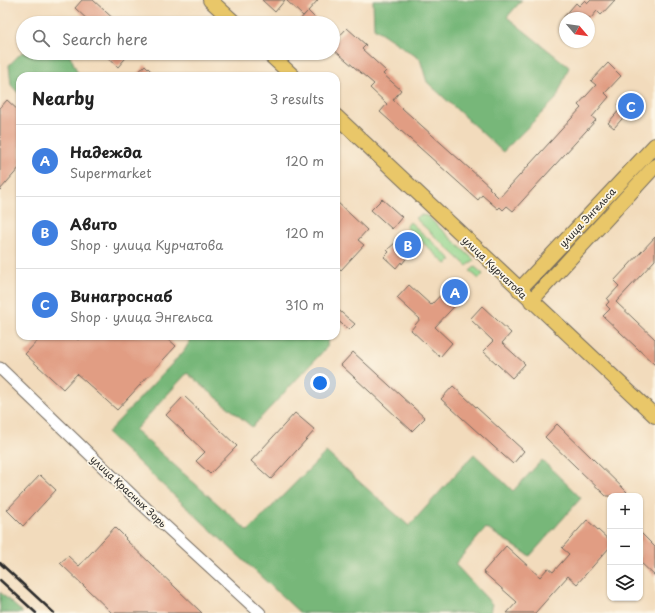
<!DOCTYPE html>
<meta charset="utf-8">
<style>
:root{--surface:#fff;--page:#f6f6f6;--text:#222;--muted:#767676;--line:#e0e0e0;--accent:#b45309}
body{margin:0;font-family:"Playpen Sans",sans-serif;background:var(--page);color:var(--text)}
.controls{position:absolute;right:12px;bottom:12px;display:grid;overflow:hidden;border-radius:8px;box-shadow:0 1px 3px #0004}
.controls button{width:36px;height:36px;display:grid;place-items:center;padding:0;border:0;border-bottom:1px solid var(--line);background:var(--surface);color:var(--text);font:20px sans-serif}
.compass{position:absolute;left:559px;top:12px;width:36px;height:36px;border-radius:50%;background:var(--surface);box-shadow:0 1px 3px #0004;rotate:119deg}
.you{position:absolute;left:320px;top:383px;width:14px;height:14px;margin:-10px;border:3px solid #fff;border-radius:50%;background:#1a73e8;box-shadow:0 0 0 6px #1a73e833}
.badge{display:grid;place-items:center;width:26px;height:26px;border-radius:50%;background:var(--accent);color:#fff;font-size:13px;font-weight:700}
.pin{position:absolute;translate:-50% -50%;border:2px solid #fff;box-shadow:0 1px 4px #0006}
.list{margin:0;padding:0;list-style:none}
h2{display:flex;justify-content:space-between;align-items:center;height:52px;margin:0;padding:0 16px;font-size:17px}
h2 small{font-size:13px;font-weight:400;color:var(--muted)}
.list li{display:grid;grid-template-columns:26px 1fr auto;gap:12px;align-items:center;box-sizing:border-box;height:72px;padding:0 16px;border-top:1px solid var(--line)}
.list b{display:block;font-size:15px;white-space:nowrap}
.list p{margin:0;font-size:13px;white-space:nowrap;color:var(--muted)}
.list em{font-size:13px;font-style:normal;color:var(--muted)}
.icon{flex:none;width:22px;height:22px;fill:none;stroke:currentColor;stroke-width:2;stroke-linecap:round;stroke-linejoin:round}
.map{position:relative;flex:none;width:655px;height:613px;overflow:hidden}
.search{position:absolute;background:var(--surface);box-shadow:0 1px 3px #0004;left:16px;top:16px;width:324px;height:44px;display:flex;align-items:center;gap:10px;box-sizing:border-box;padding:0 14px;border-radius:22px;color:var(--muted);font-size:15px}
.panel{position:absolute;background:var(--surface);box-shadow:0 1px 3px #0004;left:16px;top:72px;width:324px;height:268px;border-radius:12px}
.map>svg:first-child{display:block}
.green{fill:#94d68e;stroke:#60805c}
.forest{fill:#77b779;stroke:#517152}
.building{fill:#e19d83}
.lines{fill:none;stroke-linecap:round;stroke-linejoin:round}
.minor-casing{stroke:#71695e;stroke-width:13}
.major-casing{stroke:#71695e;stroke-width:16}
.minor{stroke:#fff;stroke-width:11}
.major{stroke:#e9c769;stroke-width:14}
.rail{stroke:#2b2b2b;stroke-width:2.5}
.labels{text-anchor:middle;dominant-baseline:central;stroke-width:3.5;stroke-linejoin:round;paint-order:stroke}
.street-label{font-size:10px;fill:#2b2b2b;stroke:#fcf5e5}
</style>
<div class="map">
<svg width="655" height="613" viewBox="0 0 655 613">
<rect width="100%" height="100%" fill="#fcf5e5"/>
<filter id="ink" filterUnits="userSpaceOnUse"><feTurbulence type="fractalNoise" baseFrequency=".025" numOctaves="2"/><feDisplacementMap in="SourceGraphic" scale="8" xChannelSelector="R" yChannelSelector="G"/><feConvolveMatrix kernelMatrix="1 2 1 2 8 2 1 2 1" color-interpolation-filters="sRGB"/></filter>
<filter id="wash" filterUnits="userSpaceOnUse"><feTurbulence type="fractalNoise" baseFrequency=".012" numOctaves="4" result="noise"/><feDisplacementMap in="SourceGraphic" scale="16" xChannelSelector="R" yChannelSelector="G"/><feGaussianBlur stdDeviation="0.9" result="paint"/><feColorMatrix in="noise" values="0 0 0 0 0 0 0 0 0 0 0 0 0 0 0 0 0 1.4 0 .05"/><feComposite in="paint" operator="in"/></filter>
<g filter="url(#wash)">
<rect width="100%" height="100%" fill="#f2dbbc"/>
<!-- green -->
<path class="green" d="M421 215 427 216 474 260 467 266 415 218Z
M410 222 452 260 446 264 406 227Z
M475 267 483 274 479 279 470 271Z"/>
<!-- forest -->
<path class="forest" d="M373 0H522L507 17 569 67 556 99 503 152 427 82 420 59 374 28Z
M23 51V53H69L79 76H20V95L11 85 9 65Z
M193 336H329L327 347 252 427 187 373 135 430 248 531 326 452 409 526 474 454 513 491 542 460 581 498 530 556 486 528 455 564 492 604 490 613H300L107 433 184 351Z
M0 592 23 613H0Z"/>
<g id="blocks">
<!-- building -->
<path class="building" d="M82 0H93L118 23H91L75 8Z
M262 0H285L275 12Z
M286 0H318L308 11 320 23H297L307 12 303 16Z
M585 0 588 3 591 0H615L601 15 597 11 591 18H563L576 3 579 6Z
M347 28 366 45 362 49 386 71 383 74 401 90 393 100 490 187 489 188 499 198 581 108 578 105 596 85 591 81 608 63 621 76 605 93 609 97 592 117 596 120 513 211 507 206 503 210 500 207 498 209 482 195 478 200 380 112 387 104 370 88 374 84 333 49V43Z
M103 53H130L118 67Z
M145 65 156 76H135Z
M627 95 636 103 614 128 608 123 621 108 618 105Z
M7 100 20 112V167L0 190V108Z
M382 199 402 217 392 229 371 210Z
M336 201 367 230 358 240 364 245 341 270 336 266Z
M403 236 415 247 402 264 401 262 396 268 384 257 389 252 387 250Z
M655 237V260L616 302 655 339V365L603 316 610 309 606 305 609 302 607 299 619 286 614 281Z
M409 285 431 305 450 285 463 297 435 327 452 343 440 357 411 330 420 319 397 298Z
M482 306 511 333 502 343 525 364 512 378 483 351 493 341 470 319Z
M336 308 355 324 349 330 336 319Z
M42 336H74L78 340 82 336H165L176 346 117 410 77 374 63 389 25 354Z
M353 352 425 418 412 431 341 365Z
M453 386 524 451 513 464 441 399Z
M184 396 237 446 210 474 196 461 205 452 166 415Z
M295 413 315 430 271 479 251 461Z
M557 424 627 492 623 496H606L545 437Z
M40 475 56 490 23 526 7 510Z
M587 520 610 541V547L577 584 568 576 535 613H507L517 602 483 572 506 546 540 577 548 568 553 572 569 554 562 548Z
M115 527 126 538 125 539 202 613H112L60 563 68 556 79 566Z
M640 532 655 547V576L640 562Z"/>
</g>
</g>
<g filter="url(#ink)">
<use href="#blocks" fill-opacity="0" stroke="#71695e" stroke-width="1"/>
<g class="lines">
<!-- minor casing -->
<g class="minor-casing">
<path id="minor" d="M0 368 134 497 260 613"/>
</g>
<!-- major casing -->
<g class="major-casing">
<path id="major" d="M210 0 235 23
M268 53 293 76
M336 116 655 416
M519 290 655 145
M531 301 655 166"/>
</g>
<!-- minor -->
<use href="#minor" class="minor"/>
<!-- major -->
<use href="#major" class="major"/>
<!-- rail -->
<path class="rail" d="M0 563 54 613
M0 580 36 613"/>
</g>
</g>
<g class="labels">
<!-- street labels -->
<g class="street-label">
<text transform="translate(587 217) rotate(-47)">улица Энгельса</text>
<text transform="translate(495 267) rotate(44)">улица Курчатова</text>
<text transform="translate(129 491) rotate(43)">улица Красных Зорь</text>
</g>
</g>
</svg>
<div class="controls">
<button>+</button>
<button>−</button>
<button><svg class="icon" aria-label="layers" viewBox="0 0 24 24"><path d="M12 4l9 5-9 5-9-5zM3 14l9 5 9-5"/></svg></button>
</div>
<svg class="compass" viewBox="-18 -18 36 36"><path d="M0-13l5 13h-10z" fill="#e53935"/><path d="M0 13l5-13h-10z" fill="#767676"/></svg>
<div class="you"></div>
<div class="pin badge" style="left:455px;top:292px;background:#3f7fe0">A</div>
<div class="pin badge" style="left:408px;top:245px;background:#3f7fe0">B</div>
<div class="pin badge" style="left:631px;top:106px;background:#3f7fe0">C</div>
<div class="search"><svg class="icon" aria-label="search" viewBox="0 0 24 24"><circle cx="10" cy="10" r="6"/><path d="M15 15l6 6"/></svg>Search here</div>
<section class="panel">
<h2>Nearby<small>3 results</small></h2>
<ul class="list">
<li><span class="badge" style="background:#3f7fe0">A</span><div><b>Надежда</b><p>Supermarket</p></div><em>120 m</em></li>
<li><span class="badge" style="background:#3f7fe0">B</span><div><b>Авито</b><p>Shop · улица Курчатова</p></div><em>120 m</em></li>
<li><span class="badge" style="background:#3f7fe0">C</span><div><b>Винагроснаб</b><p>Shop · улица Энгельса</p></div><em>310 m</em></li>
</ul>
</section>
</div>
